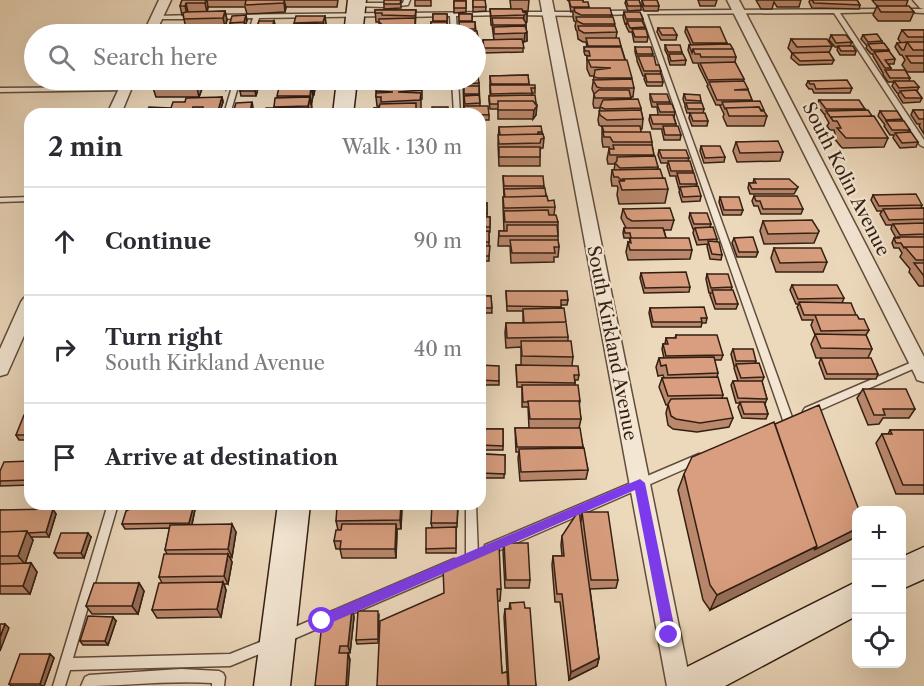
<!DOCTYPE html>
<meta charset="utf-8">
<style>
:root{--surface:#fff;--page:#f2f2f3;--text:#2b2b33;--muted:#7c7c81;--line:#e1e1e2}
body{margin:0;font-family:"Libre Caslon Text",serif;background:var(--page);color:var(--text)}
.controls{position:absolute;right:18px;bottom:18px;display:grid;overflow:hidden;border-radius:12px;box-shadow:0 6px 24px #0002}
.controls button{width:54px;height:54px;display:grid;place-items:center;padding:0;border:0;border-bottom:2px solid var(--line);background:var(--surface);color:var(--text);font:30px sans-serif}
.stop{position:absolute;width:18px;height:18px;margin:-14px;border:4px solid #7c3aed;border-radius:50%;background:#fff}
.stop.end{background:#7c3aed;border-color:#fff;box-shadow:0 2px 6px #0008}
.list{margin:0;padding:0;list-style:none}
h2{display:flex;justify-content:space-between;align-items:center;height:78px;margin:0;padding:0 24px;font-size:26px}
h2 small{font-size:20px;font-weight:400;color:var(--muted)}
.list li{display:grid;grid-template-columns:39px 1fr auto;gap:18px;align-items:center;box-sizing:border-box;height:108px;padding:0 24px;border-top:2px solid var(--line)}
.list b{display:block;font-size:22px;white-space:nowrap}
.list p{margin:0;font-size:20px;white-space:nowrap;color:var(--muted)}
.list em{font-size:20px;font-style:normal;color:var(--muted)}
.icon{flex:none;width:33px;height:33px;fill:none;stroke:currentColor;stroke-width:2;stroke-linecap:round;stroke-linejoin:round}
.map{position:relative;flex:none;width:924px;height:686px;overflow:hidden}
.search{position:absolute;background:var(--surface);box-shadow:0 6px 24px #0002;left:24px;top:24px;width:462px;height:66px;display:flex;align-items:center;gap:15px;box-sizing:border-box;padding:0 21px;border-radius:33px;color:var(--muted);font-size:22px}
.panel{position:absolute;background:var(--surface);box-shadow:0 6px 24px #0002;left:24px;top:108px;width:462px;height:402px;border-radius:18px}
.map>svg:first-child{display:block}
.lines{fill:none;stroke-linecap:round;stroke-linejoin:round}
.lane-casing{stroke:#624d3d;stroke-width:3}
.street-casing{stroke:#624d3d;stroke-width:3}
.secondary-casing{stroke:#341f13;stroke-width:3}
.lane{fill:#f3e6d3;fill-rule:evenodd}
.street{fill:#f3e6d3;fill-rule:evenodd}
.secondary{fill:#f3e6d3;fill-rule:evenodd}
.wall{fill:#ba886d;stroke:#341f13;stroke-width:1.5}
.shaded-wall{fill:#976f59;stroke:#341f13;stroke-width:1.5}
.building{fill:#d89e7f;stroke:#341f13;stroke-width:1.5}
.route{fill:#7c3aed}
.labels{text-anchor:middle;dominant-baseline:central;stroke-width:4.5;stroke-linejoin:round;paint-order:stroke}
.street-label{font-size:18px;fill:#341f13;stroke:#f3e6d3}
</style>
<div class="map">
<svg width="924" height="686" viewBox="0 0 924 686">
<rect width="100%" height="100%" fill="#ecd8bb"/>
<filter id="stains"><feTurbulence type="fractalNoise" baseFrequency=".00333" numOctaves="4"/><feColorMatrix values="0 0 0 0 .2 0 0 0 0 .09 0 0 0 0 .02 0 0 0 .5 -.17"/></filter>
<radialGradient id="worn" r=".72"><stop offset=".6" stop-color="#630" stop-opacity="0"/><stop offset="1" stop-color="#630" stop-opacity=".3"/></radialGradient>
<g class="lines">
<!-- lane casing -->
<g class="lane-casing">
<path id="lane" d="M404 0H410L408 5 399 6V4L403 3Z
M356 3H385L388 5 385 7 354 6 353 5Z
M886 9 888 10V12L840 13 924 140V147L920 145 834 13 647 14 793 420 791 423 788 424 785 423 783 420 642 14 599 15 596 13 599 11Z
M902 9H924V13L900 12V10Z
M502 12 504 13V15L456 16 457 34H451L450 16 404 17 401 15 404 13Z
M515 12H586L589 14 586 16 513 15V13Z
M388 13 391 15 390 16 259 18 254 34H248L253 18 215 19 212 17 215 15Z
M157 16 196 15 199 17 196 19H155L154 18Z
M234 80H240L230 114H224Z
M452 80H458L460 114H454Z
M125 87 128 89 127 90 0 92V88Z
M30 197V201L0 202V198Z
M924 357V364L811 414 808 415 805 414 803 411 805 408Z
M699 454 703 455 704 458 703 461 493 553 489 554 485 553 484 549 485 545Z
M108 504H118L73 658 230 654 270 638 274 640 276 644 274 648 230 666 70 670 65 686H53Z
M466 504H476L478 556 476 560 472 561 468 560 466 556Z
M454 559 458 560 460 564 458 568 289 641 285 643 281 641 279 637 281 633Z
M181 669 219 671 223 673 225 677 224 686H212V683C168 680 125 686 81 686L85 677 89 675Z"/>
</g>
<!-- street casing -->
<g class="street-casing">
<path id="street" d="M159 0H171L155 34H143Z
M540 0H552L691 686H667Z
M727 0H739L924 357V382L917 380 915 375Z
M913 0H924V9L920 8Z
M123 80H135L121 114H107Z
M30 296V322L7 374 0 376V349L21 302 24 298Z"/>
</g>
<!-- secondary casing -->
<g class="secondary-casing">
<path id="secondary" d="M348 0H366L362 34H344Z
M337 80H357L353 114H333Z
M278 504H310L290 686H254Z
M924 547V579L902 589V557Z
M856 582V616L725 686H670L675 673Z"/>
</g>
<!-- lane -->
<use href="#lane" class="lane"/>
<!-- street -->
<use href="#street" class="street"/>
<!-- secondary -->
<use href="#secondary" class="secondary"/>
</g>
<!-- wall -->
<path class="wall" d="M182 0H338L337 7H286L285 12 247 14 245 7H208L207 12 225 11 227 20 225 27 186 28 183 15H182L180 6Z
M401 0V8L384 9V4Z
M415 0H431V6H415Z
M473 0H485L486 11 473 12Z
M510 0H529L528 11H523L527 13 526 23 527 41 523 42V52L484 53 483 40H494L492 25H491L490 9H511Z
M567 0H583V2L589 7V8L612 15 611 17 617 32 616 38 621 46 634 88 633 97H631V99L641 108V110L643 119 642 129H640L641 132 652 142V145L654 156 658 167V169L668 189 665 203 619 204 617 195 618 188 617 186H612L611 179 612 170H614L615 164H608L607 159 609 149H610L609 147H603L602 141V127L599 125 598 120 600 108H594L593 104 594 94 592 89 594 76H590L587 69V56H589L585 55 584 52V47H587L586 42H583L578 39 577 31 576 30 575 26 576 22 574 21 573 17V11L571 12 569 1Z
M626 0H639L641 6V10L628 11 625 3Z
M642 0H657L659 6 658 11H644L642 5Z
M698 0H717L715 6H700Z
M756 0H801L799 7H777L774 2 772 9H761Z
M810 0H857L860 5 859 9 812 8 809 2Z
M872 0H908L906 6 914 12 910 21H878L873 15 877 6H878L876 5Z
M454 1H466V12L454 13Z
M375 10H416L415 34H379V22H376Z
M624 12 643 19 642 21 645 27V29L648 37 647 42H634L632 32H629L626 26 627 23 625 24 623 17Z
M433 14H447V33L431 34V22H433Z
M459 14H472V22H475L477 42H476V34H460Z
M325 16 326 25 324 34H283L292 32Z
M247 20 245 27H231L230 23Z
M274 21 275 25 273 32H272V34H256L257 31V27Z
M686 27 727 43V44L736 57 735 62 744 79 743 81 748 89V90L752 100V101L767 116 764 126H727L723 117 724 114 720 106 721 105H716L707 86 708 85 699 67 698 63H693L691 58 688 50 689 45H691L685 32Z
M658 28 677 35 676 40H661L657 32Z
M902 30H924V72H907L902 65 905 60 902 55H900L895 47 897 43H901L898 39Z
M831 35 852 42 850 46 856 51 855 55H840L837 50 838 47H835L829 40Z
M863 35 882 41V43L889 50 888 51 895 59 894 64H888L891 68 890 70 910 78 909 81 919 87 917 91 922 98 920 102 903 103 898 95 899 93H897L892 86 894 82H888L883 75V73L873 56V54H871L866 48 867 46 861 39Z
M791 39 832 46 829 53 834 60 832 64 799 65 791 58 792 53 788 48Z
M665 45 682 52V54L686 60 685 65H670L668 58V56L665 50Z
M476 47 478 54V59H476Z
M635 47 653 54 652 56 656 65 661 71 660 74 663 82 662 86H647L644 79 645 76H643L637 61V59L635 52Z
M528 75 529 85 535 88V93H532V95L536 103V115L533 119H498V109H490L489 101V96H490V76Z
M157 80H201L203 86 199 97H156L153 88Z
M209 80H229L226 89H214L212 84 213 81H209Z
M266 80 265 85H257L258 88 256 96H241L240 91 243 83 242 81Z
M283 80H322L321 81H316L314 95H313L310 114H265L274 108V107Z
M377 80H417V82H422V99H421V109L416 110V114H374V108H379V106H377L376 97Z
M433 80H449V88H433Z
M463 80 479 83 480 106 489 115V120H480V114H464Z
M808 81 852 88 850 93H814L812 89H809L806 85Z
M650 94 670 102V104L675 112 674 117 676 124V126L681 135 680 140H664L662 131V129H652L649 120 650 115H658L657 107H652L650 99Z
M684 94 701 101V103L704 109 703 113 708 121 707 126H692L689 118 690 113H687L685 107V105L683 99Z
M222 97 223 102 219 114H201V112H195L171 108 185 102Z
M819 100 865 109 864 110 888 138 884 147 842 148 834 138 835 134 834 130H830L827 126 829 123 825 116V114H824L817 105Z
M913 110H924V134L919 126 920 124H917L911 115Z
M880 111 902 119V121L910 130 908 132 918 142 916 147 900 148 893 138 894 135H890L884 126 885 125 878 116Z
M499 127 542 132 544 138 543 148H541L540 151V166H499L498 144Z
M736 142 783 152 780 161 737 162 733 151Z
M701 146 725 157 724 162 704 163 700 151Z
M659 150 689 158 688 161 693 171V173L697 184 696 186 701 196 700 201 682 202 679 192 680 189H679L676 178V176H670L667 166 668 163H661L658 155Z
M480 158H485L484 173H480Z
M503 176 544 186V188L548 201 555 207 554 215 558 222V240L559 247 558 257H554V262L511 263 510 246H498L499 231H504L503 206V197H504Z
M754 179 798 187 794 194H750L748 188 749 183H753Z
M873 195 922 205 921 208H924V286H919L909 272 910 269 900 257 902 253 899 248H894L892 243 894 238H896L891 229 892 225H886L880 214 882 211H877L871 200Z
M754 196 803 209 801 214H761L758 206H754L752 201Z
M720 197 743 210 741 215H723L719 202Z
M480 203H487V217H490V232H489V261H480Z
M623 209 674 220 671 230H664L666 238 692 250 690 259 628 260 626 252 628 242 629 243 630 240 629 238H624L623 233 624 228H626L621 218Z
M690 213 711 224 710 227 717 239V241L722 255 721 260 710 259 707 246 708 244 697 245 693 233 694 229H693L689 218Z
M763 221 819 231 814 243 764 244 760 231Z
M734 238 758 252 756 257H737L732 243Z
M774 248 827 262 823 272H776L771 258Z
M641 273 690 287 689 292 644 293 640 278Z
M707 274 732 287 731 290 738 304 736 309H715L710 295 711 293H709L706 279Z
M792 285 844 298 842 303 856 315 869 330 866 335 872 349 868 358 878 374 876 379H825L819 363 821 358H816L811 344 815 335 811 325 813 320H802L797 307 799 304H796L790 290Z
M506 291 568 300 567 305H561V308L568 337V341L573 357 572 365 579 375 578 380H575V385L580 401 579 406 581 419 579 428 588 470 586 479 520 481 518 458 519 452H516L515 428H529L528 407H522V387H517L516 365H521V347L506 348 505 333 506 323H523V311H507Z
M480 296H491L492 313H480Z
M650 308 707 318 706 323H702L701 327H652L649 313Z
M676 335 723 355 721 360H714L718 373 717 377 723 395 722 398 733 418 729 427 697 432 673 429 668 425 666 413 668 405H666L659 387 662 378H664L663 375 658 376 656 367 659 358H664L662 349 663 344H665L666 338H675Z
M733 349 756 361 755 363 764 377 762 382 767 399 765 404 768 414 766 419 742 418 738 407 740 403H736L731 385 733 381H738L734 368 735 366H734L731 354Z
M480 365 499 381V385H480Z
M863 389 915 409 909 418H883L879 424 868 425 857 398Z
M30 415V440H19L16 435Z
M775 424 856 510V536L710 610 703 600 678 490 684 474Z
M480 429H503V450H480Z
M890 430H924V494H896L876 443 882 434H888Z
M481 454 505 455 504 478H480Z
M30 461V485L0 486V471Z
M70 504H100L98 509H73Z
M133 504H196L192 525 236 532 232 557H230L232 562 228 584H224L226 590 221 617 157 618 152 610 162 583 159 577 167 554 165 550 170 528 125 529 122 524 132 508Z
M345 504H402L401 529H397L396 558H342L340 549H336L334 541 338 530 336 521 345 506Z
M458 504 457 527H456V553H426V549L432 527 431 523Z
M0 510 56 514 49 537H31L33 540 25 563H31L37 572 30 594H0Z
M582 512 618 580 616 588 590 589 599 658 597 666 569 680 560 602H555L552 565 553 556H562L561 545 562 536 581 521Z
M91 537 84 558H58L54 553Z
M504 543 530 580 529 588H505L503 551Z
M139 583 144 591 138 614H92L86 606Z
M501 589 500 601H497L502 673 507 672 504 617 505 609H509L510 603 525 608 536 686H377L444 593Z
M352 609 354 617 350 653H348L350 660 315 686Z
M379 615 378 643 357 644 356 640Z
M116 621 108 645H83L80 641Z
M50 654 54 658 44 686H11L9 684Z"/>
<!-- shaded-wall -->
<path class="shaded-wall" d="M206 0H207L208 7 207 12 205 3Z
M284 0 286 7 285 12 284 3Z
M186 3 188 12 187 15 185 6Z
M225 11 227 20 225 27 223 18Z
M527 13V22L523 24 524 15Z
M246 15 247 20 245 27 244 22Z
M325 16 326 25 325 31 323 22Z
M274 21 275 25 273 32 272 27Z
M527 32V41L524 42 525 33Z
M200 80H201L203 86 199 97 197 88Z
M227 80H229L226 89 225 84Z
M315 80H316V81L314 95 313 90Z
M257 83 258 88 256 96 255 91Z
M311 87 313 96 311 105 310 96Z
M222 97 223 102 219 114H217Z
M310 97 312 107 310 114 308 106Z
M252 102 253 107 252 114H250Z
M537 106 536 115 533 119 534 110Z
M193 107 195 112 194 114H190Z
M96 504H100L98 509 95 505Z
M194 504 196 505 191 528 189 523Z
M401 504H402V507L401 529 400 520Z
M53 509 56 514 49 537 46 532Z
M232 524 236 532 232 557 228 549Z
M396 524 397 533 396 558 395 549Z
M856 529V537L710 610 717 595 817 546Z
M27 531 33 540 25 564 18 556Z
M88 533 91 537 84 558 81 553Z
M228 554 232 562 228 584 224 576Z
M31 563 37 572 30 594 23 586Z
M223 582 226 590 221 617 217 609Z
M139 583 144 591 138 614 132 606Z
M352 609 354 617 350 653 348 646Z
M113 617 116 621 108 645 105 641Z
M5 624 9 628 0 651V637Z
M348 653 350 660 348 686H346Z
M50 654 54 658 44 686H42L40 684Z
M599 658 597 666 569 680 571 672Z"/>
<!-- building -->
<path class="building" d="M182 0H206L205 3H186L185 6H180Z
M246 0H284V3L245 5Z
M384 0H401L400 4H384Z
M473 0H485L486 7H473Z
M569 0H583V2H588L589 7H571Z
M626 0H639L641 6H628Z
M642 0H657L659 6H644Z
M812 0H857L860 5 814 3Z
M454 1H466V8H454Z
M877 6H909L914 12H881Z
M574 8H610L612 15H581L575 12Z
M490 9H522L523 12 527 13 524 15 491 16Z
M375 10H416L415 16 382 15V13H375Z
M225 11 223 18 184 19 183 13 186 12Z
M624 12H640L643 19H626Z
M433 14H447V21H433Z
M459 14H472V21H459Z
M246 15 244 22 230 23 232 16Z
M296 16H325L323 22 294 23Z
M576 17H613L615 24H583L577 21Z
M415 18V25L384 26 379 22V19Z
M492 18H523L526 23 525 25H493Z
M259 21H274L272 27H257Z
M627 21H642L645 27 630 28Z
M431 22H447V29H431Z
M459 22H475V29H460Z
M294 23 323 24 322 31H296L321 32V34H283V32H292Z
M525 26 527 32 525 33 494 34V27Z
M578 26H615L617 32 584 33 579 30Z
M415 27V34L381 33 378 28Z
M686 27H720L727 43H693Z
M658 28H673L677 35H662Z
M258 29H271L269 34H256Z
M632 29H646L648 37H635Z
M902 30H924V37H908Z
M431 31H446V34H431Z
M461 31H477L478 37H476V34H461Z
M877 34 882 41 868 42 863 35Z
M831 35H846L852 42 836 43Z
M586 38H619L621 46H588Z
M522 39 524 48H484L483 40Z
M791 39H827L832 46 797 47Z
M907 42H924V50H913Z
M907 42 904 50H902L897 43Z
M884 43 889 50H872L868 44Z
M730 44 733 49H693L692 53 689 45Z
M665 45H680L682 52H668Z
M838 46H853L856 51H841Z
M476 47H477L478 54H476Z
M584 47H621L625 60H587V56H590L589 51H585Z
M635 47H651L653 54H637Z
M693 49H733L736 57H701L700 54H695Z
M889 51 895 59 885 60 891 68H885L874 52Z
M829 52 834 60 800 61 792 53Z
M669 54H683L686 60 671 61Z
M638 56H654L656 65H659L661 71H644Z
M906 56H924V63H911Z
M588 60H627L632 78H598L594 77 595 70 611 68 591 67Z
M735 62 744 79 708 80 700 63Z
M885 70H905L910 78H890Z
M645 74H661L663 82H647Z
M528 75 529 84H491L490 76Z
M476 76H478L479 83 464 84 463 80H476Z
M632 79 634 88H601L597 87 593 80Z
M157 80H200L197 88H153Z
M214 80H227L225 84H212Z
M242 80H264L242 81Z
M283 80H315L313 90H312L311 87H281Z
M381 80H416L399 81 403 83 422 82V90L398 92 421 93 420 100 381 102V97H376V93L393 92 376 91 377 82H381Z
M433 80H449V83L433 84Z
M847 80 852 88 816 89 814 84H810L808 81Z
M744 81 748 89 734 90H748L752 100H717L709 82Z
M894 81H914L919 87 899 88Z
M242 83H257L255 91H240Z
M490 85H535V88H531L532 93 491 94Z
M464 86H479V94H464Z
M279 87H311L310 96H277Z
M599 90H629L631 98H595L594 94Z
M916 90 922 98H905L900 91Z
M650 94H667L670 102H653Z
M684 94 700 95 701 101 686 100Z
M479 95 480 103 465 104 464 96Z
M535 95 536 103H535L533 101H498V104H490L489 96Z
M222 97 217 114H201L203 107H193L190 114H146L149 107 171 108 173 102H185L186 98Z
M310 97 308 106 274 107 275 98Z
M638 99 641 108 605 109 600 107 603 100Z
M819 100H859L865 109H826Z
M498 101H533L537 106 534 110H498Z
M760 101 764 110H761L759 107 726 108 725 109 722 102Z
M252 102 250 112 233 113 236 103Z
M416 103V112H374V108H379L380 104Z
M686 103H702L704 109H688Z
M657 104H672L675 112H660Z
M464 106H488L489 115 465 114Z
M432 107H448V114H432Z
M759 107 761 111H764L767 116H729L726 108Z
M266 108H308L307 114H265Z
M641 110 643 119 607 120 600 115 599 111Z
M868 110 872 116 831 117V118L826 111Z
M913 110H924V119H919Z
M880 111H897L902 119 886 120Z
M690 113H705L708 121H693Z
M650 115H673L676 124H653Z
M874 116 888 138H846L837 128H841L837 121H833L831 117Z
M886 121H904L910 130H892Z
M541 126 542 132H538V134L500 135 499 127Z
M602 126H640L641 132H604Z
M663 126H678L681 135H665Z
M603 132H650L652 142H613L610 137H604Z
M911 132 918 142 902 143 895 133Z
M543 134 544 138 541 139 540 143 499 144 498 135Z
M480 138H481L482 148 480 149Z
M778 141 783 152 740 153 736 142Z
M613 145H652L654 155H610L609 149H614Z
M701 146H720L725 157 705 158Z
M499 147H540V157H499Z
M659 150H686L689 158H662Z
M655 156 658 167 620 168 615 163 617 161V157Z
M480 158H485V168H480Z
M668 161H690L693 171H671Z
M660 169 663 178 623 179 624 180H621L618 177H614L612 170Z
M677 173H694L697 184H680Z
M503 176H543L544 186H504Z
M665 178 668 189 622 190 619 181H624L623 179Z
M754 179H789L798 187 796 189H752L749 183H756Z
M698 186 701 196 683 197 680 187Z
M545 188 546 196 505 197 504 189Z
M916 194 922 205 879 206 873 195Z
M547 196 548 201 554 200 555 207 504 208 503 197Z
M754 196H797L803 209H763L760 201H756Z
M720 197H739L743 210H724Z
M480 203H487V214H480Z
M670 208 674 220 632 221 627 218 623 209Z
M924 208V219L889 220 883 209Z
M548 210 549 215H556L558 222H505L504 211Z
M690 213H707L711 224H694Z
M480 217H490V227H480Z
M812 220 819 231 818 233 768 234 763 221Z
M924 223V234L900 235 893 224Z
M507 225H557L558 236H499V231H507Z
M713 227 717 239 699 240 695 228Z
M624 228H663L666 238H631L630 233H625Z
M489 231V242H480V232Z
M753 237 758 252H739L734 238Z
M898 237H924V247H905L904 248 901 243H896L894 238H899Z
M630 238H689L692 250H630L628 242 631 243Z
M510 240H558L559 247H554L555 253H512Z
M708 241 719 242 722 255 712 254Z
M480 246H490L489 256H480Z
M905 247H924V260H916Z
M774 248H821L827 262 780 263Z
M914 263H924V276Z
M686 272 690 287 645 288 641 273Z
M707 274H728L732 287 711 288Z
M792 285H837L844 298 798 299Z
M712 290H733L738 304H716Z
M506 291H567L568 300H561V307L507 306Z
M480 296H491L492 308H480Z
M799 302 851 303 856 315H804Z
M704 307 707 318H701L702 322H653L650 308Z
M564 308 566 322 524 323 523 309Z
M815 315H857L859 319H864L869 330 821 331Z
M566 322 568 337 507 338 506 323Z
M815 334 866 335 872 349 821 348Z
M676 335H717L723 355 666 356 663 344H668L666 338H676Z
M521 341H571L573 357 522 356Z
M733 349H753L756 361H736Z
M714 357 718 373 668 375 666 365 661 366 659 358Z
M821 358H871L878 374H827Z
M759 363 764 377 741 378 736 364Z
M480 365 499 366V381L480 380Z
M516 365 578 366 579 375H574L575 383 517 382Z
M718 377 723 395 668 396 662 378Z
M733 381H762L767 399 738 398Z
M522 385H578L580 401H528V402H523Z
M863 389H906L915 409H883L885 415H874Z
M727 398 733 418 700 423 676 419 671 416 668 404 671 399Z
M528 401H579L581 419H530Z
M740 402H764L768 414H744Z
M819 405 859 510H856V529L814 550 817 546 775 424Z
M24 415H30V435H16Z
M774 422 817 546 717 595 710 585 684 474 692 457Z
M515 428H580L583 447H517Z
M480 429H503V446L480 445Z
M890 430H924V485H903L882 434H892Z
M584 448 588 470 521 472 519 449Z
M481 454 505 455V474L481 473Z
M30 461V480L0 481V471L4 462Z
M70 504H96L95 505Z
M133 504H194L189 523 122 524 126 511 132 508Z
M345 504H401L400 520 336 521 337 506H345Z
M432 504H458L457 523H431Z
M53 509 46 532 28 533 27 531 0 532V510Z
M579 510 599 658 571 672 562 594H557L553 556H564L562 536Z
M582 512H608L618 580H591Z
M232 524 228 549 165 550 170 525Z
M342 524H396L395 549H340L341 541H334L336 530H341Z
M456 527V548L426 549V528Z
M27 531 18 556H0V532Z
M61 533H88L81 553H54Z
M504 543H528L530 580H506Z
M499 544 501 589H497L502 673 507 672 508 686H377L380 621 444 593 443 568Z
M164 554H228L224 576 159 577Z
M31 563 23 586H0V564Z
M223 582 217 609 152 610 159 583Z
M94 583H139L132 606H86Z
M524 602 525 608H530L536 686H509L505 609H511L510 603Z
M352 609 348 646H340L339 653H348L346 686H315L322 623Z
M358 611H378V639L356 640Z
M88 616 113 617 105 641H80Z
M0 624H5L0 637Z
M20 654H50L40 684H9Z"/>
<!-- route -->
<path class="route" d="M640 479 645 483 676 635 674 639 669 641 665 639 663 635 635 490 326 625H317L316 621 317 617Z"/>
<g class="labels">
<!-- street labels -->
<g class="street-label">
<text transform="translate(846 179) rotate(63)">South Kolin Avenue</text>
<text transform="translate(612 343) rotate(79)">South Kirkland Avenue</text>
</g>
</g>
<rect width="100%" height="100%" filter="url(#stains)"/>
<rect width="100%" height="100%" fill="url(#worn)"/>
</svg>
<div class="controls">
<button>+</button>
<button>−</button>
<button><svg class="icon" aria-label="locate" viewBox="0 0 24 24"><circle cx="12" cy="12" r="6"/><path d="M12 2v4M12 18v4M2 12h4M18 12h4"/></svg></button>
</div>
<div class="stop" style="left:322px;top:621px"></div>
<div class="stop end" style="left:669px;top:635px"></div>
<div class="search"><svg class="icon" aria-label="search" viewBox="0 0 24 24"><circle cx="10" cy="10" r="6"/><path d="M15 15l6 6"/></svg>Search here</div>
<section class="panel">
<h2>2 min<small>Walk · 130 m</small></h2>
<ul class="list">
<li><svg class="icon" aria-label="ahead" viewBox="0 0 24 24"><path d="M12 20V5M6 11l6-6 6 6"/></svg><div><b>Continue</b></div><em>90 m</em></li>
<li><svg class="icon" aria-label="right" viewBox="0 0 24 24"><path d="M7 20v-9h11M14 6l5 5-5 5"/></svg><div><b>Turn right</b><p>South Kirkland Avenue</p></div><em>40 m</em></li>
<li><svg class="icon" aria-label="arrive" viewBox="0 0 24 24"><path d="M6 21V4h12l-3 4 3 4H6"/></svg><div><b>Arrive at destination</b></div></li>
</ul>
</section>
</div>
